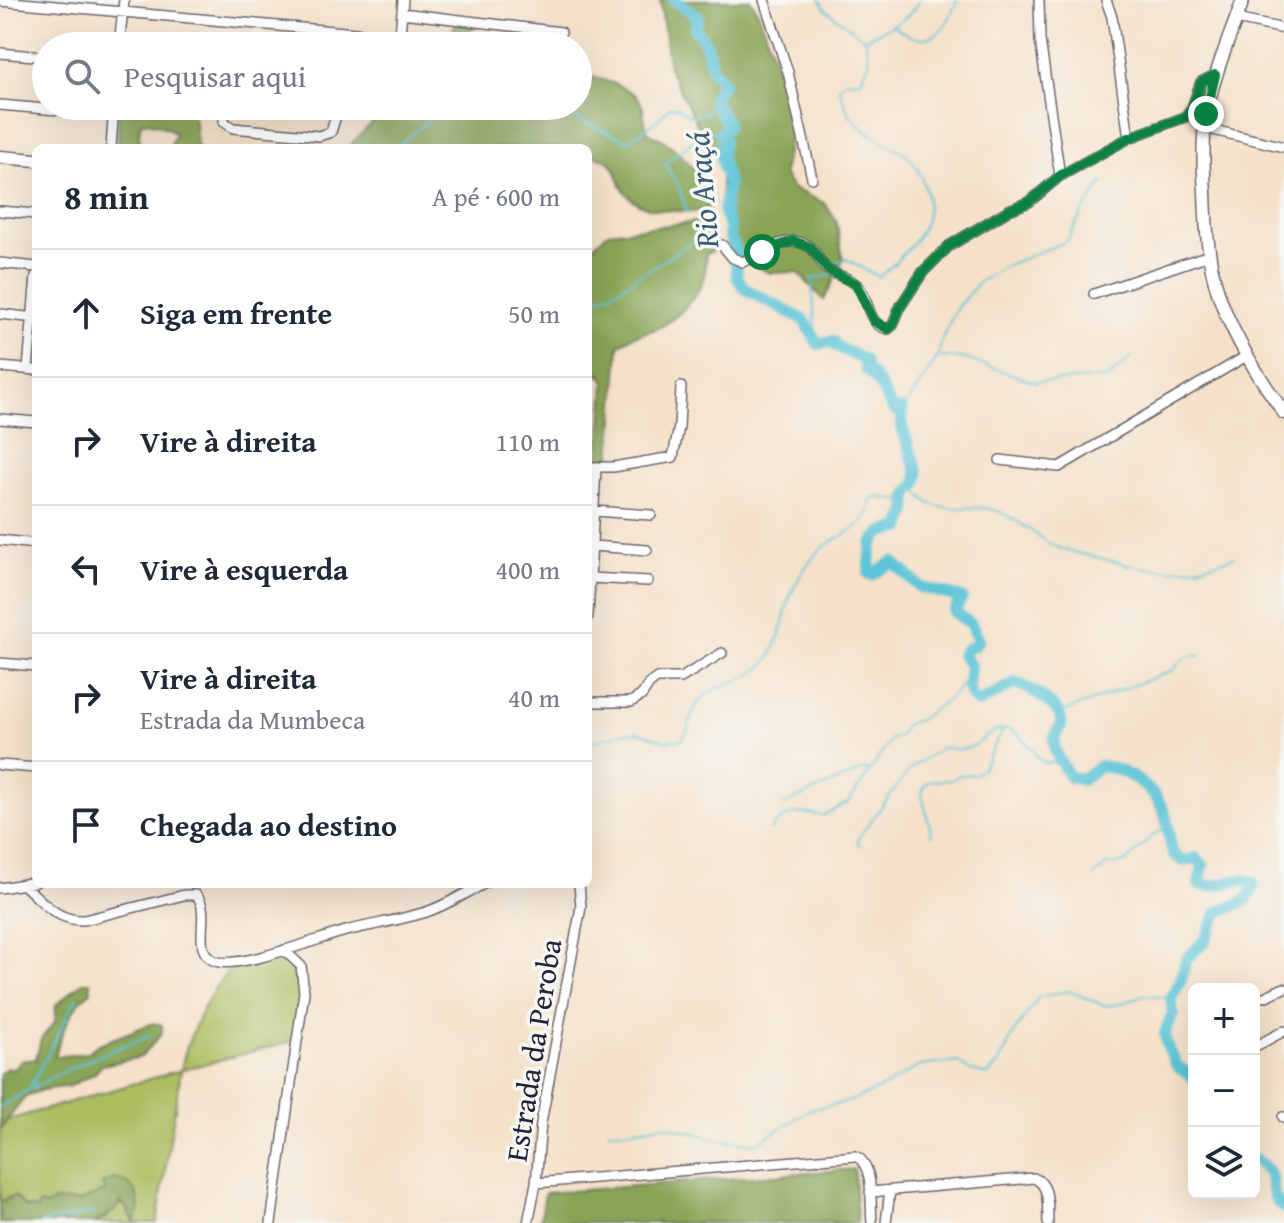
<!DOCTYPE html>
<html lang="pt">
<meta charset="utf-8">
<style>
:root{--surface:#fff;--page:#f6f6f7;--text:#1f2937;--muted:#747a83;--line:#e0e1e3}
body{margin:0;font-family:"Gentium Book Plus",serif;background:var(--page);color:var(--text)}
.controls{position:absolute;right:24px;bottom:24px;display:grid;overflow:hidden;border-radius:12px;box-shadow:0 8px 32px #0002}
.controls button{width:72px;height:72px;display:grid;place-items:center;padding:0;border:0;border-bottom:2px solid var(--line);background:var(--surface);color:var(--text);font:40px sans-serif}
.stop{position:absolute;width:24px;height:24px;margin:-18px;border:6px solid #0b8043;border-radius:50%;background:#fff}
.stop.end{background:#0b8043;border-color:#fff;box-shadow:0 2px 8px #0008}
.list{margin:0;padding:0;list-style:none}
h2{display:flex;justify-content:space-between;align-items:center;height:104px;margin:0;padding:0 32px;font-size:34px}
h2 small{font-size:26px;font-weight:400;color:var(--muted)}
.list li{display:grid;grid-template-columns:52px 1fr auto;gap:24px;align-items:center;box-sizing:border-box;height:128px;padding:0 32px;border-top:2px solid var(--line)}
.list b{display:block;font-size:30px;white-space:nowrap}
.list p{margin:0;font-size:26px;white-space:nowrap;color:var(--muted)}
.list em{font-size:26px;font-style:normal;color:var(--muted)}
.icon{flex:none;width:44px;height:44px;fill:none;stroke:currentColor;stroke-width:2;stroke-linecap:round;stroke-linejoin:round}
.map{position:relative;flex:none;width:1284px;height:1223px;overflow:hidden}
.search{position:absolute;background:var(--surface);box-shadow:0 8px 32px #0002;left:32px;top:32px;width:560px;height:88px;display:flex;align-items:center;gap:20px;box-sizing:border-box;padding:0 28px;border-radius:44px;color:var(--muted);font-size:30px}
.panel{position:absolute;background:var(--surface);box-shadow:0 8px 32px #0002;left:32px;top:144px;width:560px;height:744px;border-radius:12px}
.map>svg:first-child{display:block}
.green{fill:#acbd61;stroke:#67704e;stroke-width:2}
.forest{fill:#89a457;stroke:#566349;stroke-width:2}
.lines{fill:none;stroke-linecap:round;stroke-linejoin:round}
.stream{stroke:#5cc5d7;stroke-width:2}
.river{stroke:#5cc5d7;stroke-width:12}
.street-casing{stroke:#6c656d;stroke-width:12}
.secondary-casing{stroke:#6c656d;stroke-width:15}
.street{stroke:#fff;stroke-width:9}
.secondary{stroke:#fff;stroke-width:12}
.route{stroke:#0b8043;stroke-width:10}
.labels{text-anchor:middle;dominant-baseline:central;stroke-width:7;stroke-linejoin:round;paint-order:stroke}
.street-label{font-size:30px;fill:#22223b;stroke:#f6f6f2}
.water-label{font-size:32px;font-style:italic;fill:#365b72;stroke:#f6f6f2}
</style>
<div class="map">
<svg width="1284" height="1223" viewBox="0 0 1284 1223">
<rect width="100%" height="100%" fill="#f6f6f2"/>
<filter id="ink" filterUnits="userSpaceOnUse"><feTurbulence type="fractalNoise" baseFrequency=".0125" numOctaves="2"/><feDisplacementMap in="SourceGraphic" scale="16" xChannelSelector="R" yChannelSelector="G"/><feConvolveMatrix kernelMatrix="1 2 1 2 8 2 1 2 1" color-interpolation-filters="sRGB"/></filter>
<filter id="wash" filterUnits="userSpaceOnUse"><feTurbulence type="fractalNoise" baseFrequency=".006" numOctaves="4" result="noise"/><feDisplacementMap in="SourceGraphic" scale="32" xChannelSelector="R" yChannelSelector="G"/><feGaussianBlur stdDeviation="1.8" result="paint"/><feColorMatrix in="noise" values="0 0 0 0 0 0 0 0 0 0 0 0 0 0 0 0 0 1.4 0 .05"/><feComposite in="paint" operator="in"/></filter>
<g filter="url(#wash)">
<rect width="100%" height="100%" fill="#f5e1c9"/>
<!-- green -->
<path class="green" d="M284 954 297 966 301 991 293 1041 181 1070 157 1223H95L107 1217 119 1202 127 1208 129 1215 139 1213 137 1194 106 1191 79 1202 37 1209 25 1207 9 1197 0 1202V1129L8 1120 181 1070C185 1043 212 981 235 966 248 958 269 957 284 954Z"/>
<!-- forest -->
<path class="forest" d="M660 0H751L759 14 777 67 790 135 783 174 792 188 824 203 836 220 843 260 824 300 797 272 770 273 742 260 721 214V160L699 128 669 69Z
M456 23 473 26 468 42 471 46H445Z
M578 75C596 77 622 84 636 96 647 106 642 122 648 131 652 136 659 137 664 141 679 150 713 187 713 204 701 214 692 212 677 211 655 210 634 209 622 187 617 177 617 166 606 160 602 157 593 156 588 155V148H347L383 112 386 106H578Z
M119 106H189C198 119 194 133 198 148H170L175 133C164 127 154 121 141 122L139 134 141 148H118Z
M697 222H705L711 229 716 249 706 254C705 260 706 268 705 274 700 296 674 323 653 330 639 335 630 335 619 346L611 461 602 460 599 457 605 383 601 374 588 381V251L608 232Z
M83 982H90L91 992C72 1004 59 1037 55 1057L87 1053 97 1045 153 1023 162 1025V1033L141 1057 102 1065 95 1073 70 1086 42 1090 26 1096 0 1129V1073L7 1068 15 1069 21 1061 36 1059 41 1039 55 1022 56 1005Z
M854 1169 857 1223H540L545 1193Z
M113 1179C136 1182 145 1201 134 1222L127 1208 120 1202 114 1211 95 1223H0V1202L15 1196 25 1207 37 1209 40 1204 46 1206 54 1201 79 1202 105 1191 102 1184Z"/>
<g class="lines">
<!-- stream -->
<path class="stream" d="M820 0 825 9 865 39 869 62 861 80 844 81 839 88C848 119 858 128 885 143 892 147 902 150 907 155 922 169 931 199 926 219 921 239 894 265 879 277L846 259 839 261 835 270
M893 25C926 52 946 35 957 0
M865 39C885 27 909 23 919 0
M546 106 628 141 659 119 670 106 678 107 689 116 705 113 713 103
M395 148 446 106
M688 214 678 185 665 164 704 132H722
M588 302 613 292 694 241 695 225
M816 340 812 279 832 275
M940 357 966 359 1035 382 1108 378 1132 357
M902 411 938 357 942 339 957 307 979 282 1007 265 1067 241 1083 211 1104 182
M915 485C930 520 961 503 990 509 1014 515 1033 534 1054 546 1066 552 1082 554 1096 557 1149 571 1180 576 1234 557
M1065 711 1174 670C1181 659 1187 654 1201 656
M588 742C604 740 617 732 633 732 653 732 660 745 683 739 691 726 691 710 700 700 718 681 753 683 768 660 779 644 782 625 787 607 792 587 803 569 817 553 835 533 868 534 871 500L875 497 907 501
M782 805 861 771 866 769 869 772
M770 830C787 810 799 812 823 816L849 802 891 739 900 735 906 724 920 719 950 698 967 680
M932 836 922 795 924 786 930 781 952 780 959 775 975 774 982 769 1002 731
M861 845 858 843V838L911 768 941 748C950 747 958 751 968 748 985 743 987 728 1010 729 1015 733 1021 737 1026 742 1041 757 1034 766 1061 762
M1094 876 1107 865 1125 863 1152 836 1168 826
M31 1086 77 998
M0 1107C48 1076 99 1055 151 1035
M608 1131H624L664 1125 717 1139 756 1144 811 1109 848 1102 884 1087 919 1066 958 1062 970 1071 988 1075 999 1063 1016 1029 1039 997 1069 991 1105 1006 1121 1004 1143 995 1171 998
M41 1223 95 1213"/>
<!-- river -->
<path class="river" d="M674 0 698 16 695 29 706 44 712 69 723 82C704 110 720 102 727 126L721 133 723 142 720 154 728 184 723 210 729 227V236L735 248 737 277 745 289 804 320 818 344 833 341 836 346 864 360 866 370C881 381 883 396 894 410L902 409V427L918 474 916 484 908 494 907 511 901 528 882 532 872 544 869 574 872 575 893 562 920 587 962 598 954 612 971 624 978 640 974 646 966 649 962 655 970 665C969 680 964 693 978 703L1015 683C1028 687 1065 708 1061 725 1059 731 1054 734 1054 742 1054 755 1064 767 1070 777L1082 780 1100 766C1127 768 1159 791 1166 818 1170 831 1168 843 1174 855L1184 861 1196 858 1203 865 1199 884C1218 891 1237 874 1254 883 1251 905 1233 905 1217 913L1206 939 1186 960 1181 980 1171 998 1173 1013 1165 1033 1166 1043 1177 1066 1194 1078
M1254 1159C1284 1176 1264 1196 1284 1208"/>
</g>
</g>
<g filter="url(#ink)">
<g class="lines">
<!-- street casing -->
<g class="street-casing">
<path id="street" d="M764 0 788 72 812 178
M1039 0 1040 40 1060 176
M1106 0 1112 17 1129 138
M0 1 400 37
M402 13 561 32
M1236 19 1284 29
M119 46 124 0
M399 46 403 0
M0 53 46 57
M0 105 114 115
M224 106V122L233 128 319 136 331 132 339 106
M1205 128 1284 147
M111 148 114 106
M0 211 36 214
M722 245 733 258 743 262C763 252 794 229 813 250 819 257 821 265 828 270 839 277 853 278 861 290 870 305 868 325 888 329L893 325 900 307 923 272 949 246 1009 210 1029 202 1060 176 1107 150 1129 138 1185 117 1192 108 1201 82 1215 75
M0 263 36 267
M1094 294 1209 255
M0 314 36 318
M0 367 36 370
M28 369 36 276
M0 419 36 422
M1000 460 1059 467 1248 355
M588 467H613L673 457 679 427 681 387
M594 511 651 515
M0 540 36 544
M592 546 647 550
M590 578 648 581
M588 616 596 468
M0 663 36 666
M588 702H631L642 695 649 684 657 678H681L722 653
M0 765 36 768
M25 886C44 903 57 921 84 920L184 895H196C213 911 189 951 215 961 238 970 319 938 346 931 373 924 402 920 429 911 448 904 466 893 484 884
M0 888 36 882
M1264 997 1284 988
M1254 1047 1284 1031
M1283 1117H1284
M536 1183 855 1156C875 1164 870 1204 872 1223
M870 1192 1034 1178C1051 1185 1047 1207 1048 1223
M271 1223 304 992 301 966 284 950
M528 1223 536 1183 541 1123 581 907 579 884
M886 1223 890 1190"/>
</g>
<!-- secondary casing -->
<g class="secondary-casing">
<path id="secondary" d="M1243 0C1230 37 1214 73 1207 111 1202 137 1203 165 1205 191 1206 222 1207 252 1215 282 1227 328 1257 374 1284 413
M0 157 36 160"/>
</g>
<!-- street -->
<use href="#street" class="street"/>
<!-- secondary -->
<use href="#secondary" class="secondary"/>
</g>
</g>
<g class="lines" filter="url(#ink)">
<!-- route -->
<path class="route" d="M762 252 793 241 810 247 828 270 856 284 874 321 888 329 893 325 900 307 923 272 949 246 1009 210 1029 202 1060 176 1107 150 1129 138 1185 117 1192 108 1201 82 1215 75 1206 114"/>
</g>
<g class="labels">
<!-- street labels -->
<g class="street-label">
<text transform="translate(533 1050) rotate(-81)">Estrada da Peroba</text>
</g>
<!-- water labels -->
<g class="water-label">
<text transform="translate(702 190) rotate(-95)">Rio Araçá</text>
</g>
</g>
</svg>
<div class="controls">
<button>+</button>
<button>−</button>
<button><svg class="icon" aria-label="layers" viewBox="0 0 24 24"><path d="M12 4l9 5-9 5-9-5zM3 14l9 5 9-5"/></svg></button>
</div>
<div class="stop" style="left:762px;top:252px"></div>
<div class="stop end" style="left:1206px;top:114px"></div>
<div class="search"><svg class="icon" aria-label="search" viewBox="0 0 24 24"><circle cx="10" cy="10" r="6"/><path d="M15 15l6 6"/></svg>Pesquisar aqui</div>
<section class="panel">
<h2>8 min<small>A pé · 600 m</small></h2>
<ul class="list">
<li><svg class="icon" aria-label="ahead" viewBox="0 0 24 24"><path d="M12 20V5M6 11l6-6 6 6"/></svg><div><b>Siga em frente</b></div><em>50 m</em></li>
<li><svg class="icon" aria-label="right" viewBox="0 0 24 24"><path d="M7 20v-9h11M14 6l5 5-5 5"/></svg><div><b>Vire à direita</b></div><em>110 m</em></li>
<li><svg class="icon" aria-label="left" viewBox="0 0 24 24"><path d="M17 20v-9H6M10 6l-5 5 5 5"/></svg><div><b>Vire à esquerda</b></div><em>400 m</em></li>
<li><svg class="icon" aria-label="right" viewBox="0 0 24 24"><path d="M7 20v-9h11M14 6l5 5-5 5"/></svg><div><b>Vire à direita</b><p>Estrada da Mumbeca</p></div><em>40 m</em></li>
<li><svg class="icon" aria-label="arrive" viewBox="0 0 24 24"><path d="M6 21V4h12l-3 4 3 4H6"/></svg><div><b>Chegada ao destino</b></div></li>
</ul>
</section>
</div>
